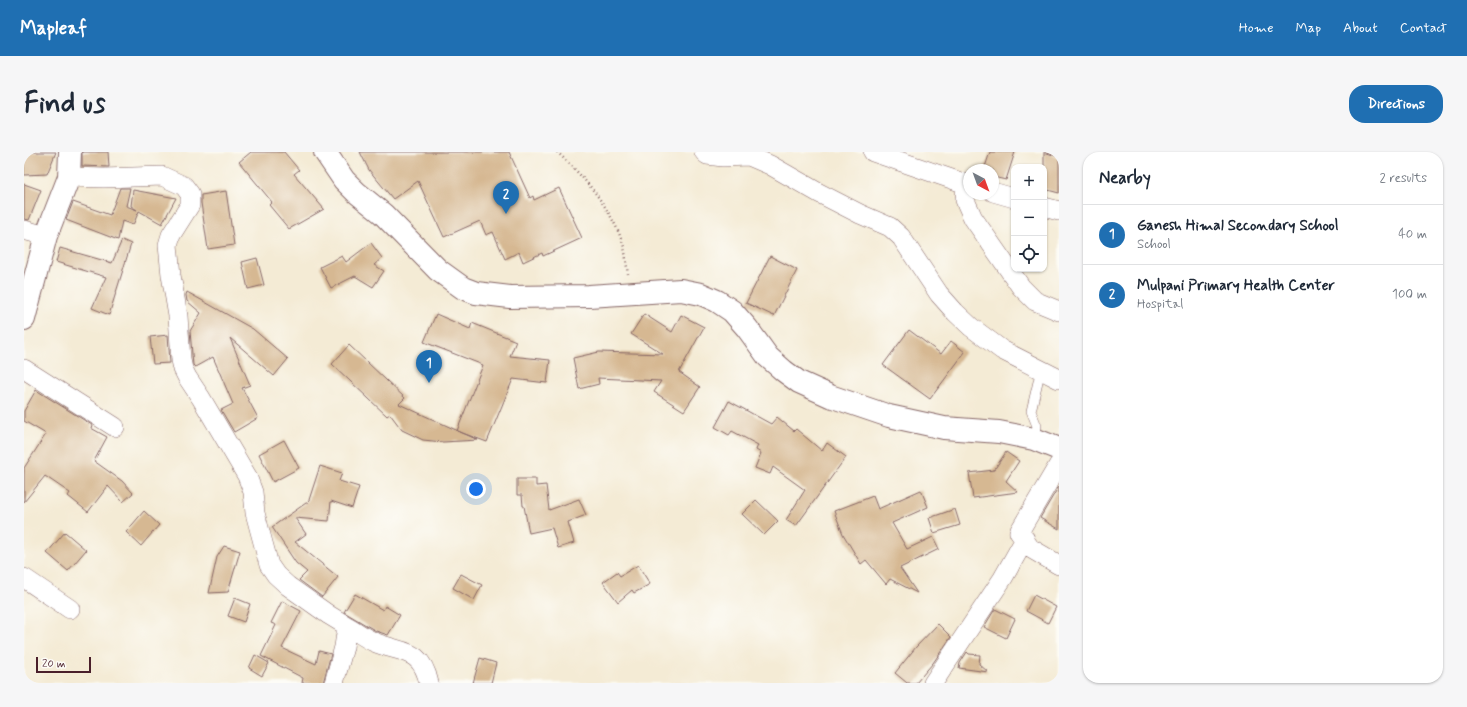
<!DOCTYPE html>
<meta charset="utf-8">
<style>
:root{--surface:#fff;--page:#f6f6f7;--text:#1f2937;--muted:#747a83;--line:#e0e1e3;--accent:#1f6fb2}
body{margin:0;font-family:Mynerve,sans-serif;background:var(--page);color:var(--text)}
.controls{position:absolute;right:12px;top:12px;display:grid;overflow:hidden;border-radius:8px;box-shadow:0 1px 3px #0004}
.controls button{width:36px;height:36px;display:grid;place-items:center;padding:0;border:0;border-bottom:1px solid var(--line);background:var(--surface);color:var(--text);font:20px sans-serif}
.compass{position:absolute;left:939px;top:12px;width:36px;height:36px;border-radius:50%;background:var(--surface);box-shadow:0 1px 3px #0004;rotate:139deg}
.scale{position:absolute;left:12px;bottom:10px;width:55px;box-sizing:border-box;padding-left:4px;border:2px solid #4a1f2b;border-top:0;font-size:11px;line-height:14px;white-space:nowrap;color:#4a1f2b;-webkit-text-stroke:3px #fdfcf7;paint-order:stroke}
.you{position:absolute;left:452px;top:337px;width:14px;height:14px;margin:-10px;border:3px solid #fff;border-radius:50%;background:#1a73e8;box-shadow:0 0 0 6px #1a73e833}
.badge{display:grid;place-items:center;width:26px;height:26px;border-radius:50%;background:var(--accent);color:#fff;font-size:13px;font-weight:700}
.pin{position:absolute;translate:-50% -33px;filter:drop-shadow(0 1px 2px #0008)}
.pin::after{content:'';position:absolute;top:21px;width:14px;height:12px;background:inherit;clip-path:polygon(0 0,100% 0,50% 100%)}
.list{margin:0;padding:0;list-style:none}
h2{display:flex;justify-content:space-between;align-items:center;height:52px;margin:0;padding:0 16px;font-size:17px}
h2 small{font-size:13px;font-weight:400;color:var(--muted)}
.list li{display:grid;grid-template-columns:26px 1fr auto;gap:12px;align-items:center;box-sizing:border-box;height:60px;padding:0 16px;border-top:1px solid var(--line)}
.list b{display:block;font-size:15px;white-space:nowrap}
.list p{margin:0;font-size:13px;white-space:nowrap;color:var(--muted)}
.list em{font-size:13px;font-style:normal;color:var(--muted)}
.icon{flex:none;width:22px;height:22px;fill:none;stroke:currentColor;stroke-width:2;stroke-linecap:round;stroke-linejoin:round}
.map{position:relative;flex:none;width:1035px;height:531px;overflow:hidden;border-radius:16px}
header{display:flex;align-items:center;gap:24px;box-sizing:border-box;height:56px;padding:0 20px;background:var(--accent);color:#fff}
header strong{font-size:19px}
nav{display:flex;gap:22px;margin-inline-start:auto;font-size:14px}
.intro{display:flex;align-items:center;justify-content:space-between;box-sizing:border-box;height:96px;padding:0 24px}
h1{margin:0;font-size:28px}
.button{padding:10px 18px;border-radius:16px;background:var(--accent);color:#fff;font-size:14px;font-weight:700}
main{display:flex;gap:24px;padding:0 24px}
aside{flex:1;background:var(--surface);border-radius:16px;box-shadow:0 1px 3px #0004}
.map>svg:first-child{display:block}
.building{fill:#d6b892}
.lines{fill:none;stroke-linecap:round;stroke-linejoin:round}
.lane-casing{stroke:#866666;stroke-width:10}
.street-casing{stroke:#866666;stroke-width:20}
.secondary-casing{stroke:#866666;stroke-width:24}
.primary-casing{stroke:#866666;stroke-width:24}
.path{stroke:#866666;stroke-width:2.5;stroke-dasharray:1 3;stroke-linecap:butt}
.lane{stroke:#fff;stroke-width:9}
.street{stroke:#fff;stroke-width:19}
.secondary{stroke:#fff;stroke-width:22}
.primary{stroke:#fff;stroke-width:22}
</style>
<header>
<strong>Mapleaf</strong>
<nav><a>Home</a><a>Map</a><a>About</a><a>Contact</a></nav>
</header>
<div class="intro"><h1>Find us</h1><a class="button">Directions</a></div>
<main>
<div class="map">
<svg width="1035" height="531" viewBox="0 0 1035 531">
<rect width="100%" height="100%" fill="#fdfcf7"/>
<filter id="ink" filterUnits="userSpaceOnUse"><feTurbulence type="fractalNoise" baseFrequency=".025" numOctaves="2"/><feDisplacementMap in="SourceGraphic" scale="8" xChannelSelector="R" yChannelSelector="G"/><feConvolveMatrix kernelMatrix="1 2 1 2 8 2 1 2 1" color-interpolation-filters="sRGB"/></filter>
<filter id="wash" filterUnits="userSpaceOnUse"><feTurbulence type="fractalNoise" baseFrequency=".012" numOctaves="4" result="noise"/><feDisplacementMap in="SourceGraphic" scale="16" xChannelSelector="R" yChannelSelector="G"/><feGaussianBlur stdDeviation="0.9" result="paint"/><feColorMatrix in="noise" values="0 0 0 0 0 0 0 0 0 0 0 0 0 0 0 0 0 1.4 0 .05"/><feComposite in="paint" operator="in"/></filter>
<g filter="url(#wash)">
<rect width="100%" height="100%" fill="#f4ebd5"/>
<g id="blocks">
<!-- building -->
<path class="building" d="M4 0H32L23 22 0 23V10Z
M58 0H84L85 15 58 14Z
M227 0H260L275 18 270 22 300 57 265 77 245 53 248 50 215 10Z
M336 0H485L506 46 509 44 510 48 535 36 558 86 519 104 518 101 499 110 495 100 481 107 469 80 462 83 456 69 420 85 394 29 369 47 345 18Z
M966 0H991L982 28 969 25V18H960Z
M1020 0 1035 5V41L1020 37Z
M0 32 17 38 5 68 0 67Z
M96 36H106L102 54 113 58 107 54 109 38 152 46 138 72 115 59 109 73 98 69 94 88 42 68 49 50 86 63Z
M202 39 210 93 184 97 177 51V43Z
M98 88 107 92 85 163 68 156 82 125 32 110 36 96 88 111Z
M347 91 358 106 350 113 360 119 349 135 331 124 307 136 296 115 318 104 322 110Z
M746 104 773 118 750 164 722 151Z
M233 106 240 133 224 137 218 110Z
M163 140 229 177 264 207 250 224 206 186 226 233 218 236 234 266 210 280 197 258 209 252 189 205 171 215 169 213 166 179 177 161 163 149 162 143Z
M412 162 446 177 448 171 492 189 486 204 526 208 523 231 489 227 463 290 433 279 459 213 400 190Z
M620 162 648 180 657 163 680 175 655 220 676 235 660 259 630 240 637 229 574 226 575 232 555 237 549 206 575 200 639 202 607 182Z
M885 178 917 202 927 189 941 200 906 247 859 213Z
M144 183 146 211 129 212 126 185Z
M325 193 381 246 375 252 454 288 419 290 399 288 378 278 366 262 363 264 308 212Z
M12 238 68 273 67 276 83 285 70 309 98 329 109 341 99 350 84 334 64 360 44 344 46 341 21 324 0 350V316L22 282 0 269V259Z
M705 249 747 272 753 265 770 279 772 277 798 299 803 291 822 305 772 374 762 368 781 338 749 315 746 322 731 316 737 301 732 298 734 293 708 279 705 283 691 275Z
M260 288 275 316 249 330 235 302Z
M982 300 995 309 982 329 994 340 949 346 945 321 970 318Z
M296 314 318 321 315 329 335 335 328 356 307 349 305 369 271 366 282 382 271 390 314 425 298 445 275 428 283 420 272 411 248 375 282 351H284Z
M493 327H512V334L522 333 525 358 555 347 562 363 544 370 550 391 534 396 528 376 505 381 500 354H499L498 343H493Z
M1035 334V377L1016 366Z
M897 338 904 355 868 371 883 397 909 385 915 397 876 416 893 441 866 427 862 432 842 408 837 412 819 382 810 359 849 344 854 357Z
M732 348 754 369 740 383 718 362Z
M931 357 936 373 910 381 905 366Z
M120 359 135 373 117 394 102 380Z
M41 380 62 398 44 419 23 401Z
M200 394 216 399 204 440 185 441 193 405Z
M614 413 626 432 610 441 608 438 594 450 579 430 593 420 596 424Z
M437 422 458 433 450 448 429 436Z
M331 442 359 458 361 454 376 463 364 483 352 479 320 460Z
M1010 443 1032 455 1024 471 1002 459Z
M211 446 226 452 220 470 204 464Z
M258 449 277 459 258 496 292 512 295 499 307 502 299 531H278L279 526 237 504 252 473 247 471Z
M971 457 991 467 982 486 960 475Z
M914 472 927 485 909 511 892 531H883L871 521 892 495Z
M943 500 945 502 956 503 955 512 964 520 935 516 936 511Z
M231 503 245 511 238 524 225 516Z
M456 506 472 511 467 531H449Z"/>
</g>
</g>
<g filter="url(#ink)">
<use href="#blocks" fill-opacity="0" stroke="#866666" stroke-width="1"/>
<g class="lines">
<!-- lane casing -->
<g class="lane-casing">
<path id="lane" d="M1010 287 1013 274 1007 259 1017 217"/>
</g>
<!-- street casing -->
<g class="street-casing">
<path id="street" d="M680 0 683 3 699 5 725 4 746 13 795 41 836 62 866 75 877 85 915 142 931 160 947 175 978 198 1035 227
M849 0 945 33
M45 25 80 26 138 24 160 34 166 42V53L147 83 144 93 147 123 154 164 157 208 159 217 163 225 177 246 223 324 229 340 231 361 245 413 252 423 264 434 305 463 323 474 320 495 310 531
M942 32 941 48 949 66 997 135 1011 149 1035 159
M969 40 990 46
M1020 55 1035 59
M0 78 22 84
M0 217 91 275
M1035 312 995 380 1006 396 1035 413
M0 426 46 457
M323 474C332 479 341 486 350 490 378 502 397 495 405 531
M909 531 979 426 1001 387"/>
</g>
<!-- secondary casing -->
<g class="secondary-casing">
<path id="secondary" d="M0 167 22 84 45 25 46 0"/>
</g>
<!-- primary casing -->
<g class="primary-casing">
<path id="primary" d="M301 0 320 28 332 40 359 62 414 118 439 136 452 141 486 145 565 144 657 138 677 142 693 149 708 159 723 176 744 205 760 219 775 230 806 244 865 264 920 276 975 280 1010 287 1035 297"/>
</g>
<!-- path -->
<path class="path" d="M533 0C560 25 585 53 598 89 602 99 602 112 604 122"/>
<!-- lane -->
<use href="#lane" class="lane"/>
<!-- street -->
<use href="#street" class="street"/>
<!-- secondary -->
<use href="#secondary" class="secondary"/>
<!-- primary -->
<use href="#primary" class="primary"/>
</g>
</g>
</svg>
<div class="controls">
<button>+</button>
<button>−</button>
<button><svg class="icon" aria-label="locate" viewBox="0 0 24 24"><circle cx="12" cy="12" r="6"/><path d="M12 2v4M12 18v4M2 12h4M18 12h4"/></svg></button>
</div>
<svg class="compass" viewBox="-18 -18 36 36"><path d="M0-13l5 13h-10z" fill="#e53935"/><path d="M0 13l5-13h-10z" fill="#747a83"/></svg>
<div class="scale">20 m</div>
<div class="you"></div>
<div class="pin badge" style="left:405px;top:231px">1</div>
<div class="pin badge" style="left:482px;top:62px">2</div>
</div>
<aside>
<h2>Nearby<small>2 results</small></h2>
<ul class="list">
<li><span class="badge">1</span><div><b>Ganesh Himal Secondary School</b><p>School</p></div><em>40 m</em></li>
<li><span class="badge">2</span><div><b>Mulpani Primary Health Center</b><p>Hospital</p></div><em>100 m</em></li>
</ul>
</aside>
</main>
